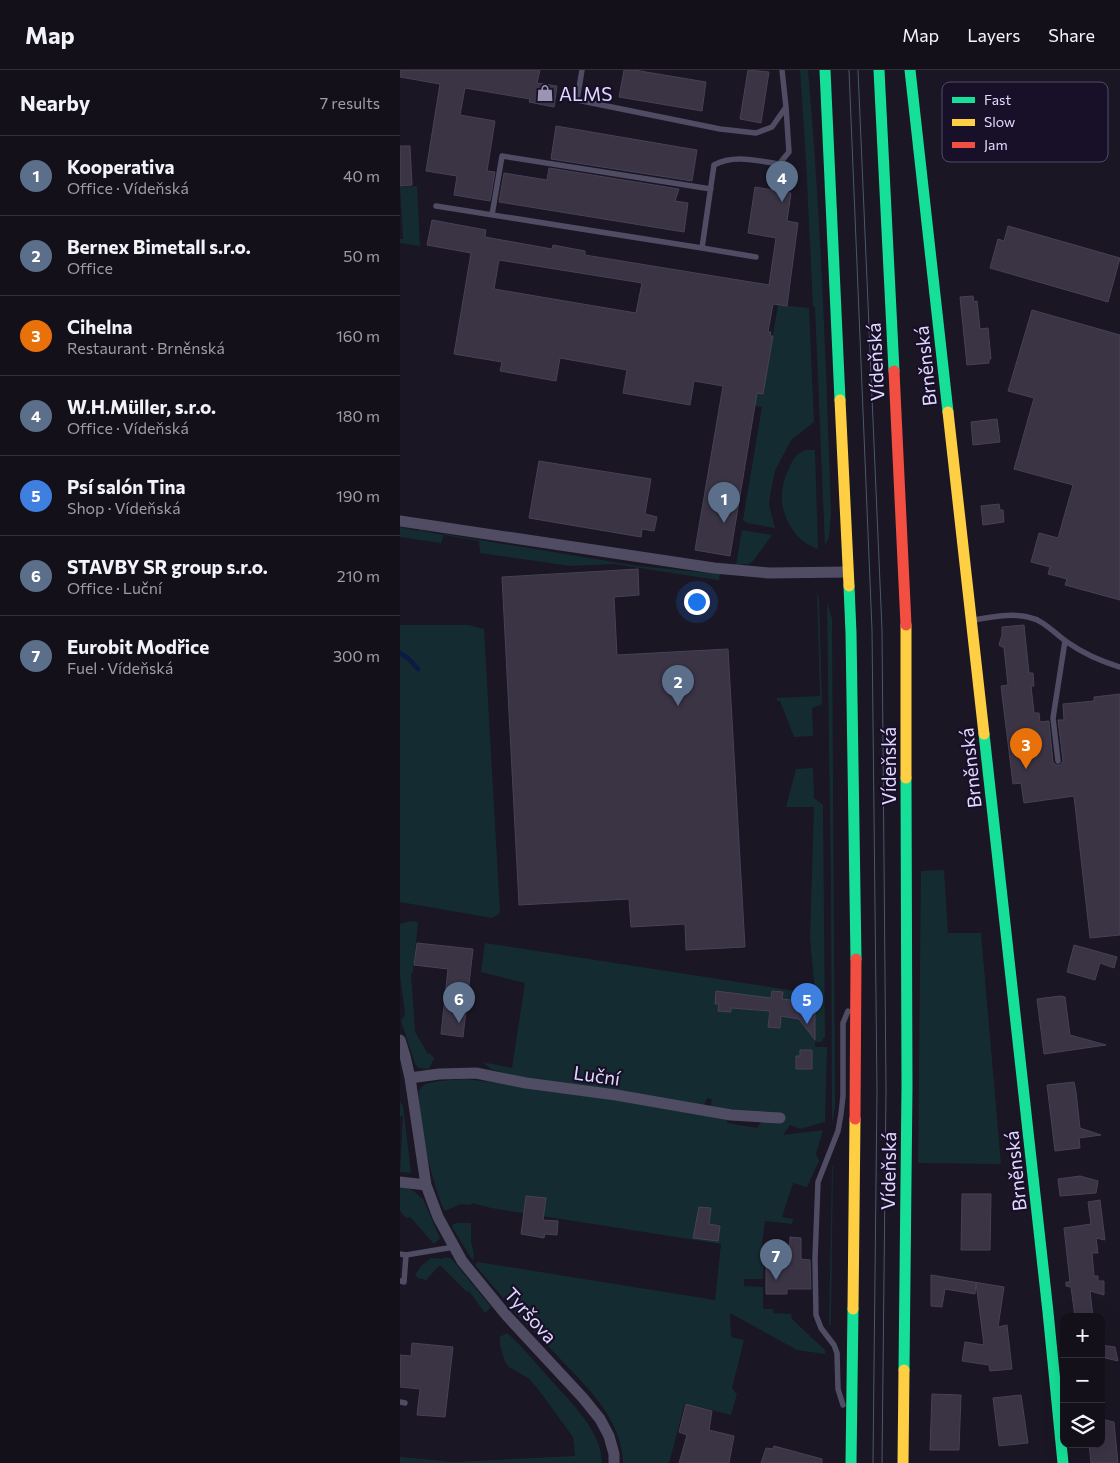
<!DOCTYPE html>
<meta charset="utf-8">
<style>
:root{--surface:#14101a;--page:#211e27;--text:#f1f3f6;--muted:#9d9da2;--line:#333039;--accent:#9c95b2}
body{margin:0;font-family:Commissioner,sans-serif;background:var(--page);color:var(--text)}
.controls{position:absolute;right:15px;bottom:15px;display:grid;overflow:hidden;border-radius:10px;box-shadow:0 5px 20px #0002}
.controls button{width:45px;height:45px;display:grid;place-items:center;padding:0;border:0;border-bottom:1px solid var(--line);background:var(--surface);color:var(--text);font:25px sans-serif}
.you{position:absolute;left:296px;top:531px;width:18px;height:18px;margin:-12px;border:4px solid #fff;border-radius:50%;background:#1a73e8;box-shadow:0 0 0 8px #1a73e833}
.badge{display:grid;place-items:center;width:32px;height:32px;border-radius:50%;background:var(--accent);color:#fff;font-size:16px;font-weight:700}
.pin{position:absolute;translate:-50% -41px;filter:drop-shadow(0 1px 2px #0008)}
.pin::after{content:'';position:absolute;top:26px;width:18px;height:15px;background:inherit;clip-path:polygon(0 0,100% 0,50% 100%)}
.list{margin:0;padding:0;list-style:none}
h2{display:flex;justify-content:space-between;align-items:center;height:65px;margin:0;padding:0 20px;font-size:21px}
h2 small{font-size:16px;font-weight:400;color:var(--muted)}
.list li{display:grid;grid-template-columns:32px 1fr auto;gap:15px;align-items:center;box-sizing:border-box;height:80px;padding:0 20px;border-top:1px solid var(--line)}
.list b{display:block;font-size:19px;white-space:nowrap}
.list p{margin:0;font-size:16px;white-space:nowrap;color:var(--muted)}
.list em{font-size:16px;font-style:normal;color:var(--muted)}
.icon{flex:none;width:28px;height:28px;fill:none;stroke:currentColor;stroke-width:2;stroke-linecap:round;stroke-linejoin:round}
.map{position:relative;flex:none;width:720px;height:1393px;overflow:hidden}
header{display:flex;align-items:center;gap:30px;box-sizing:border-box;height:70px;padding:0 25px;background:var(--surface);border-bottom:1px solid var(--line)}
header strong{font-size:24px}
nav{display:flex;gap:28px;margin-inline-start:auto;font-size:18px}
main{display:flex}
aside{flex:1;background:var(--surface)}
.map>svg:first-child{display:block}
.green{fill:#142c31}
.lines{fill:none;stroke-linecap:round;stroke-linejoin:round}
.stream{stroke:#0c1945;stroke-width:4.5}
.building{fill:#3a3445;stroke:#484157;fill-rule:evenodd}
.lane{stroke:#504c64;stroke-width:5.5}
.street{stroke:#504c64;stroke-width:11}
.fast{stroke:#16e098;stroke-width:11}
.slow{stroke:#ffcf43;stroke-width:11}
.jam{stroke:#f24e42;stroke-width:11}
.tram{stroke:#49596e;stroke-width:1}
.labels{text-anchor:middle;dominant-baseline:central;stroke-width:4.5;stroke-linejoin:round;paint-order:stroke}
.poi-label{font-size:19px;fill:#e2d9ff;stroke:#181029;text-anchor:start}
.street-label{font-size:19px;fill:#e2d9ff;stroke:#181029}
.key{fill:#181029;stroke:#554c69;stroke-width:1}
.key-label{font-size:14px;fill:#e2d9ff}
</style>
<header>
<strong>Map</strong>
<nav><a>Map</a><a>Layers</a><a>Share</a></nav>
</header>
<main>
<aside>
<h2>Nearby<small>7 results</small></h2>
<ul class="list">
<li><span class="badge" style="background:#5c6f8a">1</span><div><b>Kooperativa</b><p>Office · Vídeňská</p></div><em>40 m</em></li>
<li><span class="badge" style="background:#5c6f8a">2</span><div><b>Bernex Bimetall s.r.o.</b><p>Office</p></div><em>50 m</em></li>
<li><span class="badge" style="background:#e8710a">3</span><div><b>Cihelna</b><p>Restaurant · Brněnská</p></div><em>160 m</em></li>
<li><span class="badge" style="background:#5c6f8a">4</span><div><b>W.H.Müller, s.r.o.</b><p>Office · Vídeňská</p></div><em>180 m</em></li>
<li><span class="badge" style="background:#3f7fe0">5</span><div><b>Psí salón Tina</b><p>Shop · Vídeňská</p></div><em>190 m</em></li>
<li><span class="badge" style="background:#5c6f8a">6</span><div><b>STAVBY SR group s.r.o.</b><p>Office · Luční</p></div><em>210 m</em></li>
<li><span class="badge" style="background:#5c6f8a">7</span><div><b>Eurobit Modřice</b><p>Fuel · Vídeňská</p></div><em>300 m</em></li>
</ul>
</aside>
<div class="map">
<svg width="720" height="1393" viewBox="0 0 720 1393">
<rect width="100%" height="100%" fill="#1a1623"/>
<!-- green -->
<path class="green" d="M400 0H408C421 147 426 295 431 442L429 467 425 476 415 237 413 236 406 91Z
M17 116 20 176 0 173V169H3L0 117Z
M378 235 409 238 414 352 391 370 375 401 370 425 369 435 375 458 347 453 343 450 362 337 342 334 344 320 363 324Z
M406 380H415L418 479C409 476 400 470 395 463 379 442 378 420 390 396 393 389 397 383 406 380Z
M0 457 18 461 19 460 43 465 44 464 238 496 320 504 319 510 330 512 214 494 170 496 80 483 79 471 44 465 41 473 0 467Z
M342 460 372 465 353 491 349 494 336 495Z
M417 523 419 529 422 634 412 638 413 666 394 667 380 631H377V628L420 626Z
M427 532 432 549 435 1037 432 1054 431 815Z
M0 555H69L84 559 100 843 92 848 0 832Z
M413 698 414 728 423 735 425 968H423L422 972H415V977H427L425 1052 400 1059 390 1055 383 1065 423 1060 416 1084 419 1091 407 1117 393 1113 382 1147 393 1149 392 1154 365 1151 361 1182 387 1187 386 1192H364L363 1209H344V1216L363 1217V1239H373V1243L391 1244 392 1249 425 1280V1284L397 1280 330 1243 331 1267 344 1270 332 1318 337 1324 331 1345 285 1333 269 1393H223C222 1351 190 1320 163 1292 147 1275 131 1258 114 1242L119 1233 105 1230 75 1195 78 1192 315 1230 321 1174 91 1138 72 1133 71 1135 61 1134 45 1141C34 1122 15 1041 19 1020L25 1014 39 1011 66 1009 153 1020 328 1048 327 1053 357 1058 361 1052 310 1038 312 1029 307 1028 304 1036 112 1006 91 999 82 992 112 998 125 913 81 902 85 873 415 924 410 867 414 737H386L396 699Z
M544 800 548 863H581L601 1094 518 1093 521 801Z
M10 851 18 852 13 903H11L15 962 28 984 30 983 34 988 29 999 19 998 15 994 1 951 5 944 0 905V854Z
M0 1032 3 1036 11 1103 0 1102 3 1045 0 1047Z
M432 1096 433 1097 431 1255H429Z
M0 1116 11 1119 23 1129 40 1168 34 1174 10 1147 6 1148 0 1141Z
M57 1153H71V1171L74 1184 73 1191 52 1157 53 1154Z
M43 1187 51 1188 91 1237 85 1243 69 1221 67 1222 40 1195 26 1210 18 1208 15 1205 21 1196 31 1188 44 1189Z
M107 1263C120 1274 131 1288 142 1300 163 1325 202 1358 202 1393H0V1387L54 1392 175 1386 173 1367 138 1319 128 1308 109 1297 105 1292 100 1275V1267Z"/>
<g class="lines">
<!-- stream -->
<path class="stream" d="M0 583 8 588 18 599"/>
</g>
<!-- building -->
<path class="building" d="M0 0H140L137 13 157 16 154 37 129 32 130 29 65 18 60 45 95 51 87 101 95 102 90 131 54 125 57 106 26 101 40 14 0 7Z
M224 0H234L306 12 302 41 219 27Z
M348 0 369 2 361 53 340 49Z
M156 56 297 80 292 111 151 89Z
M0 76H10L12 115 0 116Z
M149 98 279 119 275 131 288 133 284 162 99 132 104 103 147 110Z
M355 117 391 123 387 151 398 153 387 236 373 234 368 262H371L370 266H373L363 324 357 323 330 486 295 480 323 316 294 311 290 335 223 323 227 300 160 288 156 311 100 301 102 292 54 284 71 183 27 175 32 150 86 160 85 167 152 179 153 175 185 181V185L369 215 376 168 348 163ZM99 190 242 213 236 243 94 219Z
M608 156 720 188 708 232 590 198 598 169 604 171Z
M573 226 574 232 577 231 580 259 588 258 591 289H589V293L567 295 560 227Z
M632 240 720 265V530L665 515 667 509 648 504 650 497 631 492 639 463 658 468 673 415 614 399 634 328 608 321Z
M597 349 600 372 573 375 571 352Z
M139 391 251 409 245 444 257 447 254 461 242 459 241 467 129 448Z
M599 434 600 440H603L604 452 583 455 581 436Z
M238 499 239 525 214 527 217 585 328 579 345 877 286 880 285 854 231 857 229 829 119 835 102 507Z
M624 555 629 603H633L634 616H631L634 643H639L640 652 649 651 653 692 656 695H660L663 691 658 650H664L663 634 694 631V627L720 624V865L690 868 674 726 624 733 621 713 613 714 601 616 608 615 604 578 599 575 602 565V557Z
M17 873 73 879 63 967 41 964 48 899 14 895Z
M674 875 717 887 714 898 700 893 695 910 667 902Z
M316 921 371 928 372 921 383 922 382 929 399 931V925L415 927V970L399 949 381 946 380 958 368 957 370 941 331 938V942L318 941 319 934H315Z
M660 926 665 927 670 965 706 975 644 984 637 929Z
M400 980H412V999H396V986H400Z
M674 1012 676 1022 680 1058 701 1065 679 1068 680 1078 655 1081 647 1015Z
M680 1106 698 1111 696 1123 660 1126 658 1109Z
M562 1124H591L590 1180H561Z
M126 1126 146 1128 143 1150 158 1151 157 1165 145 1164 144 1168 121 1164Z
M700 1130 705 1170 696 1168 698 1183H692L694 1206H698V1211H704V1225L690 1221 693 1247H675L671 1217 666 1216V1212H670L664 1158 691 1154 688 1132Z
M299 1137 311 1138 309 1154 320 1156 318 1171 293 1168Z
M390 1167 401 1168V1189L410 1190 411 1219H387V1224H366V1195H389Z
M531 1205 604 1217 598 1257 607 1255 612 1299 590 1301 589 1295 562 1291 565 1272 584 1275 576 1213 575 1224 545 1219 542 1237 531 1236Z
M12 1273 53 1277 45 1347 17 1345 20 1319 0 1317V1285L11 1286Z
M701 1275 715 1277 718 1291 701 1287Z
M532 1324 561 1325 559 1380H530Z
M621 1325 628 1373 599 1376 593 1328Z
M286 1334 312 1341 309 1360 334 1366 329 1393H279L287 1365 279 1362Z
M701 1349 714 1352 718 1393H691L689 1374H701Z
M374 1376 422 1389V1393H361L366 1378 373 1379Z"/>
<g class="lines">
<!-- lane -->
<path class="lane" d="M182 0 177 30 320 59 356 63 372 57 386 37 382 0
M36 136 302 178 314 95C334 84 358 91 379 94L389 82 386 37
M92 145 102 86 311 119
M302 178 356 187
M574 550C591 547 610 543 628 547 644 550 654 563 667 572 684 584 700 591 720 597
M658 691 653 648 665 571
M0 1184 6 1185 4 1212 0 1211
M6 1185 54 1177
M0 1332 5 1333
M443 1335 438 1319 437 1283 434 1275 421 1258 416 1245 415 1189 418 1112 438 1061 441 1044 443 1026V953L448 941"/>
<!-- street -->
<path class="street" d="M0 451 314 498 369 503 448 502
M0 970 5 986 10 1008 26 1115 38 1147 62 1191 107 1246 183 1328 200 1349 209 1366 214 1384V1393
M10 1008 39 1004 76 1003 126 1013 216 1025 331 1045 380 1048
M0 1112 26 1115"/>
<!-- fast -->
<path class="fast" d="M425 0 440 330
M479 0 494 301
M510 0 548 342
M449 516 451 563 456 889
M584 664 648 1242 663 1393
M504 1300 507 1017 506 708
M451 1393 453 1239"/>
<!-- slow -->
<path class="slow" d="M440 330 449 516
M548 342 584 664
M506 555V708
M453 1239 455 1049
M503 1393 504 1300"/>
<!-- jam -->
<path class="jam" d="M494 301 506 555
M455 1049 456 889"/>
<!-- tram -->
<path class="tram" d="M449 0 472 560 477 1019 473 1393
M458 0 482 560 486 1020 482 1393"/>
</g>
<!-- icons -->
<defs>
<g id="shop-bare" transform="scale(1.35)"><path d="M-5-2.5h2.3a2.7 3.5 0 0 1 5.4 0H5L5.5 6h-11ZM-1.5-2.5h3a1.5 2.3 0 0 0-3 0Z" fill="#9c95b2" stroke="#181029" stroke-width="2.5" paint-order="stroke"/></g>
</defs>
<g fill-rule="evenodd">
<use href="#shop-bare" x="145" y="23"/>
</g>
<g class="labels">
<!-- poi labels -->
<g class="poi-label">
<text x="159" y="23">ALMS</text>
</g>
<!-- street labels -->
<g class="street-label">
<text transform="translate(475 292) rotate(-93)">Vídeňská</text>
<text transform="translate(525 296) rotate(-96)">Brněnská</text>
<text transform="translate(488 696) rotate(-90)">Vídeňská</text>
<text transform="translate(570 698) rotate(-96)">Brněnská</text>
<text transform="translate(197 1005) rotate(8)">Luční</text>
<text transform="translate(488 1101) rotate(-89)">Vídeňská</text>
<text transform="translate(615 1101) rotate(-96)">Brněnská</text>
<text transform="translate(131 1245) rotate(48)">Tyršova</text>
</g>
</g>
<!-- legend -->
<rect x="542" y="12" width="166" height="80" rx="8" class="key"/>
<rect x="552" y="27" width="23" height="6" fill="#16e098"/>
<rect x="552" y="49" width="23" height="7" fill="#ffcf43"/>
<rect x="552" y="72" width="23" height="6" fill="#f24e42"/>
<g class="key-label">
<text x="584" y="35">Fast</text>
<text x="584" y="57">Slow</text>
<text x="584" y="80">Jam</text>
</g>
</svg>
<div class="controls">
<button>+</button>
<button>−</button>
<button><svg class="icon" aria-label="layers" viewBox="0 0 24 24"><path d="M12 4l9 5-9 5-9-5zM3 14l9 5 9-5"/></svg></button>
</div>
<div class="you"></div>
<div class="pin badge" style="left:324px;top:453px;background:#5c6f8a">1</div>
<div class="pin badge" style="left:278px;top:636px;background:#5c6f8a">2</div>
<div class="pin badge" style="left:626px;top:699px;background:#e8710a">3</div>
<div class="pin badge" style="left:382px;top:132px;background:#5c6f8a">4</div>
<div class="pin badge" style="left:407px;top:954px;background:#3f7fe0">5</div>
<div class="pin badge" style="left:59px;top:953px;background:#5c6f8a">6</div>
<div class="pin badge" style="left:376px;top:1210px;background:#5c6f8a">7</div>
</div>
</main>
